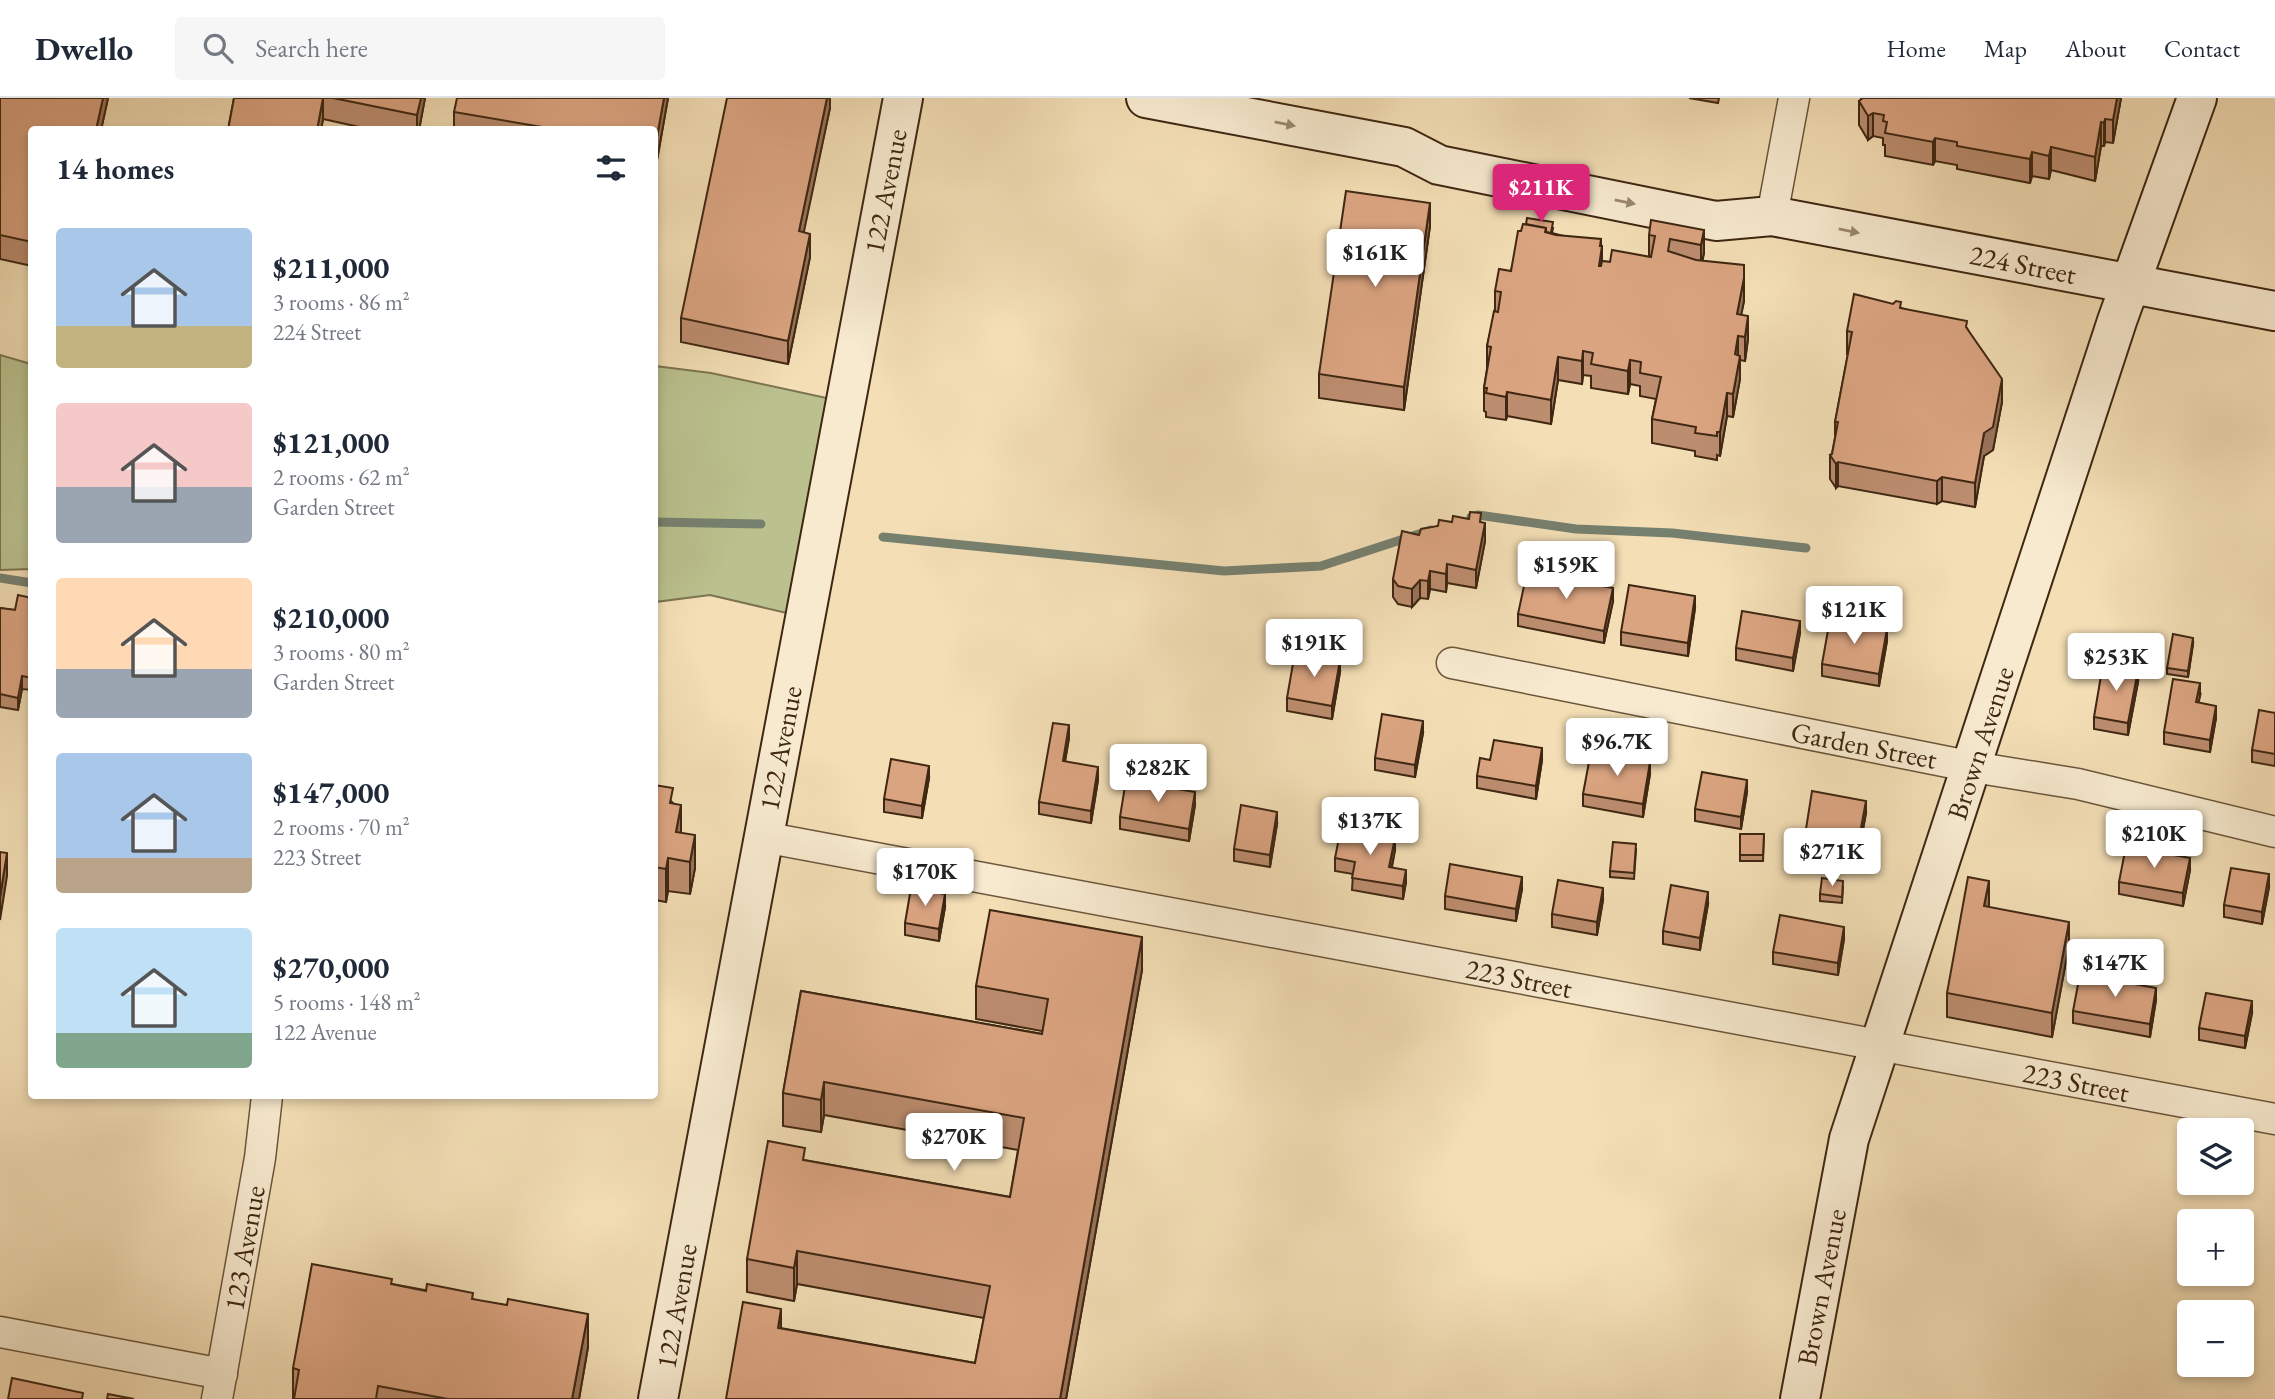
<!DOCTYPE html>
<html lang="en">
<head>
<meta charset="utf-8">
<style>
  :root { --surface:#fff; --page:#f6f6f7; --text:#1f2937; --muted:#747a83; --line:#e0e1e3; --accent:#db2777 }
  body { margin:0; font-family:"EB Garamond",serif; background:var(--page); color:var(--text); height:100vh; display:flex; flex-direction:column; font-size:26px; white-space:nowrap }
  * { box-sizing:border-box; margin:0 }
  p { font-size:23px; color:var(--muted) }
  .icon { flex:none; width:38px; height:38px; fill:none; stroke:currentColor; stroke-width:2; stroke-linecap:round; stroke-linejoin:round }
  .map { position:relative; flex:1; overflow:hidden }
  .drawer { position:absolute; left:28px; top:28px; width:630px; height:973px; display:flex; flex-direction:column; background:var(--surface); border-radius:7px; box-shadow:0 4px 10px #0003 }
  .drawer>* { flex:none }
  .buttons { position:absolute; left:2177px; top:1020px; display:grid; gap:14px }
  .buttons a { display:grid; place-items:center; width:77px; height:77px; border-radius:7px; background:var(--surface); box-shadow:0 4px 10px #0003; font-size:35px }
  .price { position:absolute; translate:-50% -60px; padding:0 16px; border-radius:7px; background:#fff; color:#222; font-size:23px; line-height:46px; filter:drop-shadow(0 2px 4px #0008) }
  .price::after { content:''; position:absolute; left:50%; top:42px; width:21px; height:16px; margin-left:-10px; background:inherit; clip-path:polygon(0 0,100% 0,50% 100%) }
  .price.selected { background:var(--accent); color:#fff }
  ul { padding:0; list-style:none }
  li { display:flex; align-items:center; gap:21px; height:175px; padding:0 28px }
  li span { display:grid; place-items:center; flex:none; width:196px; height:140px; border-radius:7px; color:#555 }
  li>.icon { margin-inline-start:auto }
  span .icon { width:84px; height:84px; fill:#fffc; stroke-width:1 }
  li b { font-size:30px }
  h2 { display:flex; justify-content:space-between; align-items:center; height:84px; padding:0 28px; font-size:30px }
  header { display:flex; align-items:center; gap:42px; box-sizing:border-box; height:98px; padding:0 35px; background:var(--surface); border-bottom:2px solid var(--line) }
  header strong { font-size:33px }
  nav { display:flex; gap:38px; margin-inline-start:auto; font-size:24px }
  .search { width:490px; height:63px; background:var(--page); display:flex; align-items:center; gap:18px; box-sizing:border-box; padding:0 24px; border-radius:7px; color:var(--muted); font-size:26px }
  .map>svg:first-child { display:block }
</style>
</head>
<body>
<header>
<strong>Dwello</strong>
<div class="search"><svg class="icon" aria-label="search" viewBox="0 0 24 24"><circle cx="10" cy="10" r="6"/><path d="M15 15l6 6"/></svg>Search here</div>
<nav><a>Home</a><a>Map</a><a>About</a><a>Contact</a></nav>
</header>
<div class="map">
<svg width="2275" height="1301" viewBox="0 0 2275 1301">
  <rect width="100%" height="100%" fill="#f3deb5"/>
  <filter id="stains"><feTurbulence type="fractalNoise" baseFrequency=".00286" numOctaves="4"/><feColorMatrix values="0 0 0 0 .2 0 0 0 0 .09 0 0 0 0 .02 0 0 0 .5 -.17"/></filter>
  <radialGradient id="worn" r=".72"><stop offset=".6" stop-color="#630" stop-opacity="0"/><stop offset="1" stop-color="#630" stop-opacity=".3"/></radialGradient>
  <!-- green -->
  <g fill="#bac18e" stroke="#7c7450" stroke-width="2">
    <path d="M0 257 31 266 32 471 0 472Z"/>
    <path d="M655 268 711 275 845 304 804 519 710 497 655 504Z"/>
  </g>
  <g fill="none" stroke-linecap="round" stroke-linejoin="round">
    <!-- stream -->
    <g stroke="#76806f" stroke-width="9">
      <path d="M1471 419 1478 417 1576 431 1672 435 1806 450"/>
      <path d="M654 424 761 426"/>
      <path d="M883 439 1224 473 1321 468 1431 432"/>
      <path d="M0 480 32 485"/>
    </g>
    <defs>
      <g id="street">
        <path d="M1772 118 1794 0"/>
        <path d="M1452 565 1973 669 2078 686 2275 734"/>
        <path d="M763 739 2275 1021"/>
        <path d="M0 1234 222 1276"/>
        <path d="M217 1301 260 1060 267 998"/>
      </g>
      <g id="secondary">
        <path d="M1146 0 1404 49 1439 67 1716 123 1772 118 2275 213"/>
        <path d="M658 1301 903 0"/>
        <path d="M1800 1301 1849 1041 2117 223 2197 0"/>
      </g>
    </defs>
    <!-- street casing -->
    <use href="#street" stroke="#6c553b" stroke-width="33"/>
    <!-- secondary casing -->
    <use href="#secondary" stroke="#3f2712" stroke-width="42"/>
    <!-- street -->
    <use href="#street" stroke="#f7eacf" stroke-width="30"/>
    <!-- secondary -->
    <use href="#secondary" stroke="#f7eacf" stroke-width="38"/>
  </g>
  <!-- wall -->
  <g fill="#bc8d6f" stroke="#3f2712" stroke-width="2">
    <path d="M0 0H108L101 32H32V168L0 161Z"/>
    <path d="M234 0H425L419 32H373L323 21 321 32H228Z"/>
    <path d="M668 0 654 79V32H454V14Z"/>
    <path d="M830 0V10L803 134 810 159 788 266 681 244V220Z"/>
    <path d="M1689 0H1719L1718 5Z"/>
    <path d="M1861 0H2121L2113 45 2105 44 2104 48H2101L2095 83 2051 72 2049 81 2032 78 2030 85 1957 71V67L1935 63 1933 67 1885 58V47H1883V40L1873 38 1868 42 1859 27V3L1861 2Z"/>
    <path d="M1430 128 1404 312 1319 300V276Z"/>
    <path d="M1553 130 1552 135 1601 148 1602 163 1610 164 1649 159V137L1704 132V155L1702 163 1744 203 1741 216 1748 241 1745 263 1740 262V281L1733 319 1727 318 1720 358 1717 357V362L1695 358V353L1652 345V321L1656 301 1640 298V288L1630 286 1628 296 1591 290V278L1583 277 1582 286 1558 282 1551 326 1507 318 1506 322 1486 319V314L1484 313V290L1487 271V248L1495 214V193L1511 173 1521 133Z"/>
    <path d="M1901 210 1967 230 2002 304 1993 352 1984 358 1975 409 1942 403 1937 406 1838 388 1836 390 1830 381V357L1832 356 1835 340V324L1848 256H1847V233Z"/>
    <path d="M1452 424H1481L1485 443 1476 490 1447 485 1446 494 1430 491 1428 501 1420 500 1412 509 1398 506 1393 499V481L1419 437 1438 428Z"/>
    <path d="M32 500V592L22 591 18 612 0 609V510L15 512Z"/>
    <path d="M1613 503 1604 545 1518 528V516Z"/>
    <path d="M1695 510 1688 558 1621 547V534Z"/>
    <path d="M1800 535 1793 573 1736 562V550Z"/>
    <path d="M1887 543 1879 588 1822 578V566Z"/>
    <path d="M2193 546 2188 579 2167 576V570Z"/>
    <path d="M1340 574 1332 621 1287 613V600Z"/>
    <path d="M2138 584 2128 637 2094 631V619Z"/>
    <path d="M2200 598 2198 605 2216 620 2210 654 2164 646V634Z"/>
    <path d="M2275 615V668L2252 664V652Z"/>
    <path d="M1423 635 1415 679 1375 672V660Z"/>
    <path d="M1069 640 1065 663 1098 682 1091 725 1039 716V704Z"/>
    <path d="M1490 662H1542L1536 701 1477 690V678Z"/>
    <path d="M1650 676 1643 719 1583 708V696Z"/>
    <path d="M929 680 922 720 884 714V701Z"/>
    <path d="M654 687 673 705 681 735 695 770 690 796 668 793 666 804 655 802Z"/>
    <path d="M1747 694 1741 731 1695 723V711Z"/>
    <path d="M1195 707 1189 743 1120 731V719Z"/>
    <path d="M1866 715 1859 753 1806 744V731Z"/>
    <path d="M1277 726 1270 769 1234 763V751Z"/>
    <path d="M1740 736H1764L1763 763H1740Z"/>
    <path d="M1395 752 1392 769 1406 784 1403 801 1352 792 1353 776 1335 773V760Z"/>
    <path d="M1636 752 1634 781 1610 779V773Z"/>
    <path d="M2190 772 2183 808 2119 796V784Z"/>
    <path d="M1843 789 1842 805 1820 803V796Z"/>
    <path d="M2269 789 2262 826 2224 819V807Z"/>
    <path d="M1522 791 1516 823 1445 811V798Z"/>
    <path d="M1603 802 1597 837 1552 829V816Z"/>
    <path d="M1708 806 1700 852 1663 846V833Z"/>
    <path d="M1989 806 1988 809 2069 847 2052 939 1947 919V895Z"/>
    <path d="M945 809 939 843 905 837V825Z"/>
    <path d="M1844 841 1838 877 1773 866V854Z"/>
    <path d="M1142 872 1066 1301H726L781 1230 975 1265 984 1220 797 1186 794 1203 747 1194V1161L805 1062 1010 1099 1018 1052 824 1017 821 1034 783 1028V995L801 893 1042 936V933L976 921V888Z"/>
    <path d="M2156 902 2150 939 2073 925V913Z"/>
    <path d="M2252 915 2245 950 2199 942V930Z"/>
    <path d="M392 1186 473 1201 588 1249 579 1301H293V1270Z"/>
  </g>
  <!-- shaded-wall -->
  <g fill="#99735a" stroke="#3f2712" stroke-width="2">
    <path d="M103 0H108L101 32H96Z"/>
    <path d="M323 0V21L321 32H317Z"/>
    <path d="M421 0H425L419 32H417V17Z"/>
    <path d="M664 0H668L654 79V55Z"/>
    <path d="M827 0H830V10L799 157V133Z"/>
    <path d="M2117 0H2121L2113 45V22Z"/>
    <path d="M1873 15V38L1868 42V18Z"/>
    <path d="M2105 21V44L2104 48V25Z"/>
    <path d="M2101 24V48L2095 83V59Z"/>
    <path d="M1935 40V63L1933 67V44Z"/>
    <path d="M2051 49V72L2049 81V58Z"/>
    <path d="M2032 54V78L2030 85V61Z"/>
    <path d="M1430 105V128L1404 312V289Z"/>
    <path d="M1704 132V155L1701 170V147Z"/>
    <path d="M810 136V159L788 266V243Z"/>
    <path d="M1601 141V156L1602 148V172L1599 191 1600 148Z"/>
    <path d="M1744 180V203L1737 239V216Z"/>
    <path d="M1748 218V241L1745 263V239Z"/>
    <path d="M1738 238V262L1735 256Z"/>
    <path d="M1583 253V277L1582 286V263Z"/>
    <path d="M1740 258V281L1733 319V296Z"/>
    <path d="M1558 259V282L1551 326V302Z"/>
    <path d="M1630 262V286L1628 296V273Z"/>
    <path d="M2002 281V304L1993 352 1984 358 1975 409V385L1984 335Z"/>
    <path d="M1507 294V318L1506 322V299Z"/>
    <path d="M1727 295V318L1720 358V334Z"/>
    <path d="M1838 364V388L1836 390V366Z"/>
    <path d="M1942 379V403L1937 406V383Z"/>
    <path d="M1485 425V443L1476 490V472Z"/>
    <path d="M1447 466V485L1446 494V476Z"/>
    <path d="M1430 473V491L1428 501V483Z"/>
    <path d="M1420 482V500L1412 509V491Z"/>
    <path d="M1613 490V503L1604 545V533Z"/>
    <path d="M1695 498V510L1688 558V545Z"/>
    <path d="M1800 523V535L1793 573V560Z"/>
    <path d="M1887 531V543L1879 588V576Z"/>
    <path d="M2193 540V546L2188 579V573Z"/>
    <path d="M1340 562V574L1332 621V608Z"/>
    <path d="M2138 572V584L2128 637V625Z"/>
    <path d="M22 578V591L18 612V600Z"/>
    <path d="M2200 585V598L2196 617V604Z"/>
    <path d="M2216 608V620L2210 654V642Z"/>
    <path d="M1423 623V635L1415 679V667Z"/>
    <path d="M1069 627V640L1063 675V663Z"/>
    <path d="M1542 650V662L1536 701V688Z"/>
    <path d="M1650 664V676L1643 719V706Z"/>
    <path d="M929 668V680L922 720V708Z"/>
    <path d="M1098 669V682L1091 725V713Z"/>
    <path d="M1747 682V694L1741 731V719Z"/>
    <path d="M1195 694V707L1189 743V731Z"/>
    <path d="M1866 703V715L1859 753V741Z"/>
    <path d="M681 707V739L676 734Z"/>
    <path d="M1277 714V726L1270 769V757Z"/>
    <path d="M695 737V770L690 796V764Z"/>
    <path d="M1395 740V752L1389 781V769Z"/>
    <path d="M7 755V778L0 822V799Z"/>
    <path d="M668 760V793L666 804V771Z"/>
    <path d="M2190 760V772L2183 808V795Z"/>
    <path d="M1406 772V784L1403 801V788Z"/>
    <path d="M2269 776V789L2262 826V814Z"/>
    <path d="M1522 779V791L1516 823V811Z"/>
    <path d="M1989 783V806L1984 832V808Z"/>
    <path d="M1603 790V802L1597 837V824Z"/>
    <path d="M1708 794V806L1700 852V840Z"/>
    <path d="M945 796V809L939 843V831Z"/>
    <path d="M2069 824V847L2052 939V915Z"/>
    <path d="M1844 829V841L1838 877V865Z"/>
    <path d="M1142 839V872L1066 1301H1060Z"/>
    <path d="M2156 890V902L2150 939V926Z"/>
    <path d="M2252 903V915L2245 950V938Z"/>
    <path d="M824 984V1017L821 1034V1002Z"/>
    <path d="M797 1153V1186L794 1203V1170Z"/>
    <path d="M781 1211V1244L778 1230Z"/>
    <path d="M588 1216V1249L579 1301H572Z"/>
  </g>
  <!-- building -->
  <g fill="#dba481" stroke="#3f2712" stroke-width="2">
    <path d="M0 0H103L96 32H32V144L0 137Z"/>
    <path d="M234 0H323L317 32H228Z"/>
    <path d="M333 0H421L417 17Z"/>
    <path d="M457 0H664L654 55V32H560L454 14Z"/>
    <path d="M727 0H827L799 133 810 136 788 243 681 220Z"/>
    <path d="M1863 0H2117L2113 22 2105 21 2104 25 2101 24 2095 59 2051 49 2049 58 2032 54 2030 61 1957 48V44L1935 40 1933 44 1885 35 1887 24 1883 23 1884 17 1873 15 1868 18 1859 3Z"/>
    <path d="M1346 93 1430 105 1404 289 1319 276Z"/>
    <path d="M1527 120 1553 124 1551 135 1546 134V130L1526 126Z"/>
    <path d="M1651 122 1704 132 1701 147 1670 141 1668 153 1696 162 1744 167V180L1737 216 1748 218 1745 239 1738 238 1735 256 1740 258 1733 296 1727 295 1720 334H1717V338L1695 335 1696 329 1652 321 1661 279 1640 275 1641 264 1630 262 1628 273 1591 266 1593 255 1583 253 1582 263 1558 259 1551 302 1507 294 1506 299 1486 295 1487 290H1484L1491 249 1487 248 1494 213 1498 214 1501 194 1495 193 1499 171 1511 173 1518 133H1521L1523 126 1546 130 1545 134 1556 137 1601 141 1600 148H1602L1599 168H1601L1602 163 1610 164 1612 152 1651 159 1655 138 1649 137Z"/>
    <path d="M1854 196 1893 206 1896 203 1901 204 1900 210 1967 223 1966 229 2002 281 1993 329 1984 335 1975 385 1942 379 1937 383 1838 364 1836 366 1830 357 1832 356 1838 324H1835L1852 234 1847 233Z"/>
    <path d="M1470 414 1481 415 1480 424 1485 425 1476 472 1447 466 1446 476 1430 473 1428 483 1420 482 1412 491 1398 488 1393 481 1402 433 1419 437 1421 431 1438 428 1439 422 1452 424 1453 418 1469 421Z"/>
    <path d="M1527 474 1613 490 1604 533 1518 516Z"/>
    <path d="M1629 487 1695 498 1688 545 1621 534Z"/>
    <path d="M18 497 32 500V580L22 578 18 600 0 596V510L15 512Z"/>
    <path d="M1742 513 1800 523 1793 560 1736 550Z"/>
    <path d="M1830 521 1887 531 1879 576 1822 566Z"/>
    <path d="M2173 536 2193 540 2188 573 2167 570Z"/>
    <path d="M1295 554 1340 562 1332 608 1287 600Z"/>
    <path d="M2103 566 2138 572 2128 625 2094 619Z"/>
    <path d="M2173 581 2200 585 2196 604 2216 608 2210 642 2164 634Z"/>
    <path d="M2259 612 2275 615V656L2252 652Z"/>
    <path d="M1382 616 1423 623 1415 667 1375 660Z"/>
    <path d="M1053 625 1069 627 1063 663 1098 669 1091 713 1039 704Z"/>
    <path d="M1494 642 1542 650 1536 688 1477 678 1480 660 1490 662Z"/>
    <path d="M1591 653 1650 664 1643 706 1583 696Z"/>
    <path d="M891 661 929 668 922 708 884 701Z"/>
    <path d="M1702 674 1747 682 1741 719 1695 711Z"/>
    <path d="M1126 682 1195 694 1189 731 1120 719Z"/>
    <path d="M654 687 673 690 670 705 681 707 676 734 695 737 690 764 668 760 666 771 655 769 654 771Z"/>
    <path d="M1812 693 1866 703 1859 741 1806 731Z"/>
    <path d="M1241 707 1277 714 1270 757 1234 751Z"/>
    <path d="M1341 730 1395 740 1389 769 1406 772 1403 788 1352 780 1355 764 1335 760Z"/>
    <path d="M1740 736H1764L1763 757H1740Z"/>
    <path d="M1613 744 1636 746 1634 775 1610 773Z"/>
    <path d="M2126 748 2190 760 2183 795 2119 784Z"/>
    <path d="M0 754 7 755 0 799Z"/>
    <path d="M1450 766 1522 779 1516 811 1445 798Z"/>
    <path d="M2231 770 2269 776 2262 814 2224 807Z"/>
    <path d="M1968 779 1989 783 1984 808 2069 824 2052 915 1947 895Z"/>
    <path d="M1822 780 1843 783 1842 799 1820 796Z"/>
    <path d="M1558 782 1603 790 1597 824 1552 816Z"/>
    <path d="M1671 787 1708 794 1700 840 1663 833Z"/>
    <path d="M911 790 945 796 939 831 905 825Z"/>
    <path d="M990 812 1142 839 1060 1301H726L743 1204 781 1211 778 1230 975 1265 990 1188 797 1153 794 1170 747 1161 768 1043 805 1050 803 1062 1010 1099 1024 1020 824 984 821 1002 783 995 801 893 1042 936 1048 901 976 888Z"/>
    <path d="M1780 817 1844 829 1838 865 1773 854Z"/>
    <path d="M2080 876 2156 890 2150 926 2073 913Z"/>
    <path d="M2206 895 2252 903 2245 938 2199 930Z"/>
    <path d="M312 1166 392 1181 391 1186 426 1193 427 1186 473 1195 472 1201 507 1207 508 1201 588 1216 572 1301H448L378 1288 376 1301H294L299 1272 293 1270Z"/>
    <path d="M12 1280 83 1295 82 1301H8Z"/>
    <path d="M108 1296 134 1301H107Z"/>
  </g>
  <!-- one-way arrows -->
  <defs><path id="oneway-solid" d="M-6-.8H1V-3.2L6.5 0L1 3.2V.8H-6Z" transform="scale(1.75)"/></defs>
  <g fill="#9b8870">
    <use href="#oneway-solid" transform="translate(1285 26) rotate(11)"/>
    <use href="#oneway-solid" transform="translate(1625 104) rotate(11)"/>
    <use href="#oneway-solid" transform="translate(1849 133) rotate(11)"/>
  </g>
  <g text-anchor="middle" stroke-width="5" stroke-linejoin="round" paint-order="stroke">
    <!-- street labels -->
    <g font-size="28" fill="#3f2712" stroke="#f7eacf">
      <text transform="translate(885 93) rotate(-79)" y="10">122 Avenue</text>
      <text transform="translate(2023 166) rotate(11)" y="10">224 Street</text>
      <text transform="translate(1980 645) rotate(-72)" y="10">Brown Avenue</text>
      <text transform="translate(1864 647) rotate(11)" y="10">Garden Street</text>
      <text transform="translate(780 650) rotate(-79)" y="10">122 Avenue</text>
      <text transform="translate(1519 880) rotate(11)" y="10">223 Street</text>
      <text transform="translate(2076 984) rotate(11)" y="10">223 Street</text>
      <text transform="translate(244 1150) rotate(-80)" y="10">123 Avenue</text>
      <text transform="translate(1821 1189) rotate(-79)" y="10">Brown Avenue</text>
      <text transform="translate(676 1208) rotate(-80)" y="10">122 Avenue</text>
    </g>
  </g>
  <rect width="100%" height="100%" filter="url(#stains)"/>
  <rect width="100%" height="100%" fill="url(#worn)"/>
</svg>
<div class="buttons">
<a><svg class="icon" aria-label="layers" viewBox="0 0 24 24"><path d="M12 4l9 5-9 5-9-5zM3 14l9 5 9-5"/></svg></a>
<a>+</a>
<a>−</a>
</div>
<b class="price selected" style="left:1541px;top:126px">$211K</b>
<b class="price" style="left:1375px;top:191px">$161K</b>
<b class="price" style="left:1566px;top:503px">$159K</b>
<b class="price" style="left:1854px;top:548px">$121K</b>
<b class="price" style="left:1314px;top:581px">$191K</b>
<b class="price" style="left:2116px;top:595px">$253K</b>
<b class="price" style="left:1617px;top:680px">$96.7K</b>
<b class="price" style="left:1158px;top:706px">$282K</b>
<b class="price" style="left:1370px;top:759px">$137K</b>
<b class="price" style="left:2154px;top:772px">$210K</b>
<b class="price" style="left:1832px;top:790px">$271K</b>
<b class="price" style="left:925px;top:810px">$170K</b>
<b class="price" style="left:2115px;top:901px">$147K</b>
<b class="price" style="left:954px;top:1075px">$270K</b>
<section class="drawer">
<h2>14 homes<svg class="icon" aria-label="filters" viewBox="0 0 24 24"><path d="M4 7h16M4 17h16"/><circle cx="9" cy="7" r="2"/><circle cx="15" cy="17" r="2"/></svg></h2>
<ul>
<li><span style="background:linear-gradient(#a9c7e8 70%,#c2b280 0)"><svg class="icon" aria-label="home" viewBox="0 0 24 24"><path d="M3 11l9-7 9 7M6 9v11h12V9"/></svg></span><div><b>$211,000</b><p>3 rooms · 86 m²</p><p>224 Street</p></div></li>
<li><span style="background:linear-gradient(#f6c9c9 60%,#9aa5b1 0)"><svg class="icon" aria-label="home" viewBox="0 0 24 24"><path d="M3 11l9-7 9 7M6 9v11h12V9"/></svg></span><div><b>$121,000</b><p>2 rooms · 62 m²</p><p>Garden Street</p></div></li>
<li><span style="background:linear-gradient(#ffd9b3 65%,#9aa5b1 0)"><svg class="icon" aria-label="home" viewBox="0 0 24 24"><path d="M3 11l9-7 9 7M6 9v11h12V9"/></svg></span><div><b>$210,000</b><p>3 rooms · 80 m²</p><p>Garden Street</p></div></li>
<li><span style="background:linear-gradient(#a9c7e8 75%,#b9a48a 0)"><svg class="icon" aria-label="home" viewBox="0 0 24 24"><path d="M3 11l9-7 9 7M6 9v11h12V9"/></svg></span><div><b>$147,000</b><p>2 rooms · 70 m²</p><p>223 Street</p></div></li>
<li><span style="background:linear-gradient(#bfe0f5 75%,#7fa58c 0)"><svg class="icon" aria-label="home" viewBox="0 0 24 24"><path d="M3 11l9-7 9 7M6 9v11h12V9"/></svg></span><div><b>$270,000</b><p>5 rooms · 148 m²</p><p>122 Avenue</p></div></li>
</ul>
</section>
</div>
</body>
</html>
